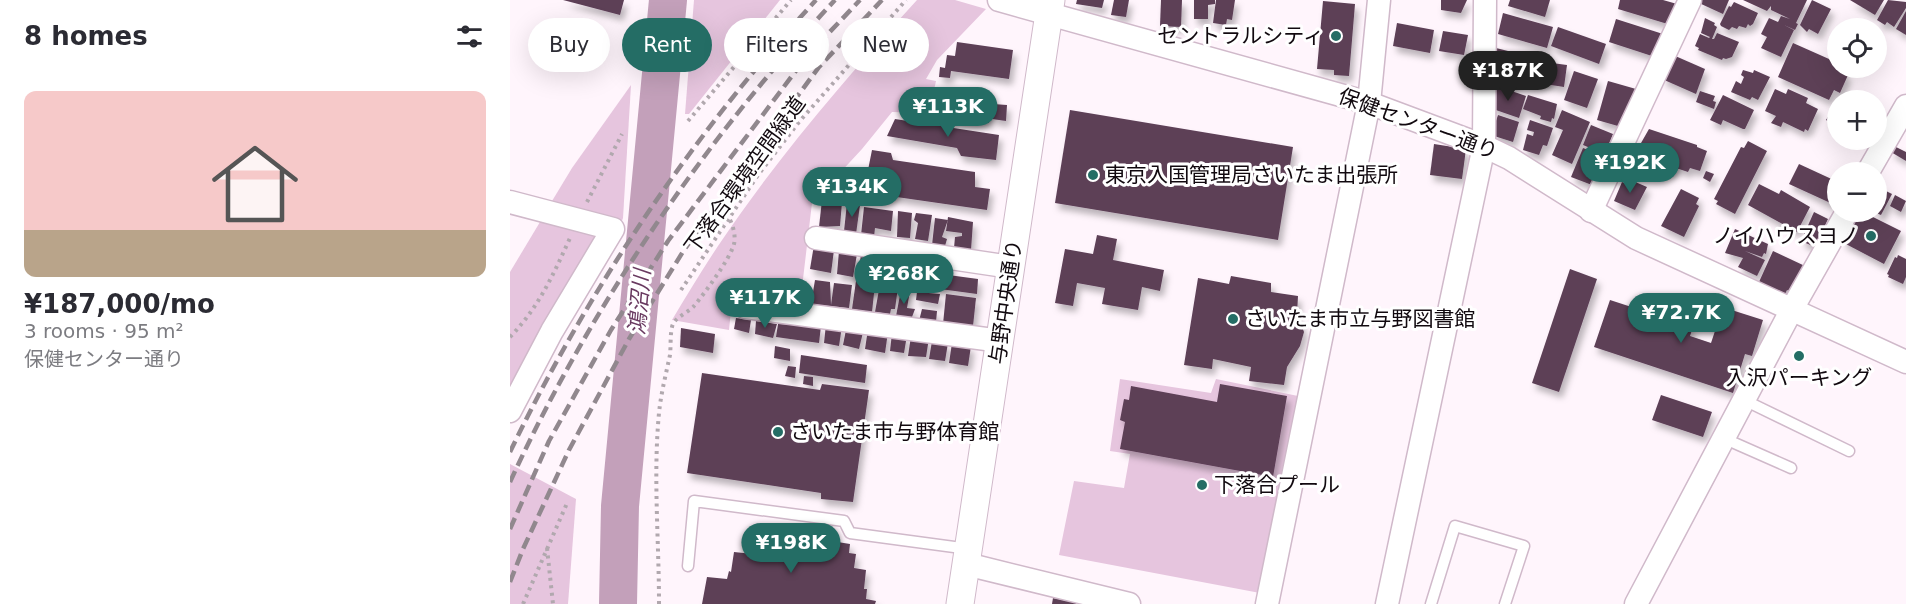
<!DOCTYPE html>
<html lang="en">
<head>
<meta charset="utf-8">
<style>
  :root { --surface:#fff; --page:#f2f2f3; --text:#2b2b33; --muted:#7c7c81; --line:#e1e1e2; --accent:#246d65 }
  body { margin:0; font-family:"DejaVu Sans","Noto Sans JP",sans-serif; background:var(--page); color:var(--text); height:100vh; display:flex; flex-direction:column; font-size:22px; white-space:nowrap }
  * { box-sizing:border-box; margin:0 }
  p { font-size:20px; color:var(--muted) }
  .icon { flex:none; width:33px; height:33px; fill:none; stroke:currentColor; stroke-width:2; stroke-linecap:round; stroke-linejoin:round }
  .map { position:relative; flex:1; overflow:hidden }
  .drawer { display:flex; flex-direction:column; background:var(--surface); width:510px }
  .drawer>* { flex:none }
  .banner { position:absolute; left:18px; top:18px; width:570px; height:54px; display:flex; gap:12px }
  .buttons { position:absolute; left:1317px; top:18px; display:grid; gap:12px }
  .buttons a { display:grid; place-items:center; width:60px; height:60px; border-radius:50%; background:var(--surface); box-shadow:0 6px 24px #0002; font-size:30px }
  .price { position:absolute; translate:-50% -51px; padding:0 14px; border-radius:21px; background:var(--accent); color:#fff; font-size:20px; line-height:39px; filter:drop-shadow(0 2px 3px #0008) }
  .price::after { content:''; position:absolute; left:50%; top:36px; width:18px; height:14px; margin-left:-9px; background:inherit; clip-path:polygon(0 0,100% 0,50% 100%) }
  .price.on { background:#222; color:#fff }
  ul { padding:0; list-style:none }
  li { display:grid; align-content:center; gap:12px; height:318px; padding:0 24px }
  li+li { border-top:2px solid var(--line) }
  li span { display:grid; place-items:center; height:186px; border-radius:12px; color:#555 }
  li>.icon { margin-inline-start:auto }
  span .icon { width:108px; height:108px; fill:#fffc; stroke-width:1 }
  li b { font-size:26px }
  h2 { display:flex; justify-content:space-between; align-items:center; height:72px; padding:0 24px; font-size:26px }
  .tag { padding:0 21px; border-radius:27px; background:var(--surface); box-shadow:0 6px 24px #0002; font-size:21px; line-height:54px }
  .tag.on { background:var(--accent); color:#fff }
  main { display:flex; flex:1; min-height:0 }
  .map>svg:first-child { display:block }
</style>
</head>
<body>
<main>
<section class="drawer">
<h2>8 homes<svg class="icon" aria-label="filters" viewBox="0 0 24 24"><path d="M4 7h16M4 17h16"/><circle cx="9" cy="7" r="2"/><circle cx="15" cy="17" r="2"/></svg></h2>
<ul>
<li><span style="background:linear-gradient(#f6c9c9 75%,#b9a48a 0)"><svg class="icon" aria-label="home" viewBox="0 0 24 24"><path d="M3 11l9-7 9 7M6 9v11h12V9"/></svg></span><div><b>¥187,000/mo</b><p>3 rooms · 95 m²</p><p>保健センター通り</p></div></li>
</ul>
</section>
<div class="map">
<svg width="1396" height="604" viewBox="0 0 1396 604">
  <defs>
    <filter id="shadow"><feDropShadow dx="3.5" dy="6" stdDeviation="3" flood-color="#0004"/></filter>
  </defs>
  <rect width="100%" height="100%" fill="#fff5fc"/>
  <!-- green -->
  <g fill="#e6c5de">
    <path d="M184 0H270L179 114H175Z"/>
    <path d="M407 0H445L476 9 427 60 416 79 426 81 419 113 382 112 352 149 302 203 291 296 258 290 255 305 222 301 219 330 162 320C177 295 192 270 208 246 267 158 336 78 407 0Z"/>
    <path d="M121 85 113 218 110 226 39 206 62 168Z"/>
    <path d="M33 217 86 232 89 242 0 391V272Z"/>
    <path d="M610 379 701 393 706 379 788 396 750 593 549 555 564 481 614 488 620 454 600 451Z"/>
    <path d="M0 464 66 499 58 604H0Z"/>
  </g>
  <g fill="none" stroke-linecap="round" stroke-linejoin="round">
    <!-- river -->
    <path stroke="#c3a0ba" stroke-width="38" d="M108 604 110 506 158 0"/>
  </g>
  <!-- building -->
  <g fill="#5d3f57" filter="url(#shadow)">
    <path d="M53 0H114L110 15Z"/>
    <path d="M567 0H594L592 8 566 4Z"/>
    <path d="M604 0H619L616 17 601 15Z"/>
    <path d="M651 0H672L671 27 650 26Z"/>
    <path d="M684 0H705V4L698 5V19H684Z"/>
    <path d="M706 0H725L722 20 717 19 716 25 703 23Z"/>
    <path d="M931 0H957L951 13 931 10Z"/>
    <path d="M1000 0H1040L1035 17 998 6Z"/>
    <path d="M1110 0H1153L1167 4 1161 25 1108 9Z"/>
    <path d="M1190 0H1219L1213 14 1189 3Z"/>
    <path d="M1233 0H1297L1286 23 1288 24 1285 30 1274 25 1284 30 1271 57 1251 48 1257 37 1251 34 1259 18 1268 22 1271 16 1280 19 1261 10V6L1257 11Z"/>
    <path d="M1302 0 1321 9 1308 34 1299 29 1297 32 1290 25Z"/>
    <path d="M1340 0H1374L1365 15Z"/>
    <path d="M1378 0 1396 2V8L1384 27 1377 22 1375 25 1367 20Z"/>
    <path d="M813 1 845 4 839 76 824 75V70L807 69Z"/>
    <path d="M1224 2 1248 13 1243 24 1240 26 1238 24 1236 28 1229 26 1227 29 1222 27 1219 30 1211 26 1210 24 1219 6 1221 7Z"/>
    <path d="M1396 11V35L1386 29Z"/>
    <path d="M993 13 1043 27 1037 48 988 34Z"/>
    <path d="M1195 18 1205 23 1204 25 1207 27 1202 39H1204L1207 33 1229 42 1222 57 1216 59 1213 58 1212 60 1188 50 1189 48 1185 46 1190 34 1199 38 1200 37 1191 33Z"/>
    <path d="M1106 19 1153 34 1145 57 1099 42Z"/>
    <path d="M887 23 924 30 920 53 883 46Z"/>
    <path d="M1048 27 1096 44 1089 64 1041 46Z"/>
    <path d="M933 31 958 35 954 55 929 51Z"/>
    <path d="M447 42 503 50 499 79 441 71 440 78 429 77 430 67 435 68 437 55 445 56Z"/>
    <path d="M1283 43 1328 63V68H1335L1332 72 1338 75 1330 93 1324 90 1319 100 1268 77Z"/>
    <path d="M986 48 1014 55 1007 83 979 76Z"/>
    <path d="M1163 55 1195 69 1186 94 1152 79Z"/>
    <path d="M1019 60 1057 65 1054 87 1016 81Z"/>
    <path d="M1233 70 1243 73 1244 70 1260 77 1248 100 1242 97 1240 100 1221 92 1226 81 1231 84 1234 77 1231 75Z"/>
    <path d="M1064 71 1088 79 1077 108 1054 100Z"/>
    <path d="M1098 81 1126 89 1115 128 1087 120Z"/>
    <path d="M987 86 1016 96 1009 118 980 108Z"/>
    <path d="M1265 89 1276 94 1278 89 1298 98 1296 103 1308 109 1298 131 1295 129 1294 132 1273 122 1271 127 1261 123 1266 116 1255 111Z"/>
    <path d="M1190 91 1205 96 1203 101 1206 102 1204 109 1186 102Z"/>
    <path d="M428 93 445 96 444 113 426 110Z"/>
    <path d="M1018 95 1047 104 1044 119 1042 118 1041 122 1030 119 1031 116 1013 109Z"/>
    <path d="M1213 95 1244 110 1235 129H1233L1213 120 1211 125 1200 120Z"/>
    <path d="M450 98 481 100 479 123 447 119Z"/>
    <path d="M1328 100V127L1316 120Z"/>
    <path d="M483 104 497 105 496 121 482 119Z"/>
    <path d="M560 110 783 147 768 240 545 203Z"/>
    <path d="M1052 110 1080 122 1062 164 1042 155 1053 130 1045 127Z"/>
    <path d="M988 115 1009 122 1003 142 981 135Z"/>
    <path d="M385 119 489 135 486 160 451 156 447 148 377 136Z"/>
    <path d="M1020 120 1043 128 1037 146 1033 145 1029 155 1013 150 1017 134 1023 136 1024 132 1017 130Z"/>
    <path d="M1081 125 1103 134 1095 154 1073 145Z"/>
    <path d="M1139 129 1187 145V147L1197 151 1190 171 1180 168 1178 172 1169 169H1165L1164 173 1153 169 1154 164 1132 157 1134 150 1131 149V143Z"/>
    <path d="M1238 141 1257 151 1225 214 1206 204 1208 201 1204 199 1231 147 1234 148Z"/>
    <path d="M924 144 956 149 952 179 920 175Z"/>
    <path d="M1384 146 1396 152V161L1381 152Z"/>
    <path d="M1073 148 1094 156 1082 185 1061 177Z"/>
    <path d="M362 150 381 153 383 160 465 172V187L480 189 477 210 331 189 333 177 356 180Z"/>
    <path d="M1289 164 1328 182 1327 206 1279 184Z"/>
    <path d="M1196 171 1204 174 1200 182 1193 178Z"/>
    <path d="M1116 178 1137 187 1125 210 1104 201 1112 182 1114 183Z"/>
    <path d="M1249 184 1269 194 1271 190 1300 207 1287 232 1238 205Z"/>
    <path d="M1366 186 1382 194 1371 215 1366 213Z"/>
    <path d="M1171 189 1189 198 1186 204 1189 206 1174 237 1151 226Z"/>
    <path d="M1385 195 1396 201 1391 212 1380 206Z"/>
    <path d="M312 200 332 202 330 226 309 227Z"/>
    <path d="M337 203 350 205 346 234 334 231Z"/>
    <path d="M354 207 383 211 381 231 365 228 364 237 351 235Z"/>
    <path d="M388 211 402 213 400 238 387 237Z"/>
    <path d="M1304 212 1318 219 1305 247 1291 241Z"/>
    <path d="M1347 212H1353L1391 231 1374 264 1332 242Z"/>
    <path d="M406 213 422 215 418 241 405 239 408 223 404 220Z"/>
    <path d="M438 217 463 222 461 250 444 248 445 237 452 236V233L436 231Z"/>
    <path d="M425 218 438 220 432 237 437 239 435 246 422 245Z"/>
    <path d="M1225 229 1258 244 1256 254 1254 253 1252 257 1235 251 1255 260 1247 276 1228 267 1233 258 1215 253Z"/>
    <path d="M587 235 607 239 603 260 654 270 650 291 632 287 628 310 592 304 595 288 567 283 563 306 545 303 555 249 583 254Z"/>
    <path d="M304 245 324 250 321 273 300 269Z"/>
    <path d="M329 251 347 254 343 277 327 274Z"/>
    <path d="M1263 251 1295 266 1283 293 1277 290 1275 294 1249 282Z"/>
    <path d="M351 254 366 256 363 281 348 278Z"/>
    <path d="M1388 255 1396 259V277L1393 284 1378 277 1379 275 1377 274 1385 257 1387 258Z"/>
    <path d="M371 257 385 258 383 279 367 278Z"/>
    <path d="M407 262 423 264 419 285 405 283Z"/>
    <path d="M1060 269 1087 279 1049 392 1022 383Z"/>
    <path d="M431 274 468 279 467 294 430 289Z"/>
    <path d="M721 276 761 283V292L788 296 787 314 794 332 790 346 777 367 774 385 739 381 741 367 703 359 702 369 674 365 688 278 719 284Z"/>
    <path d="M305 280 320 282 321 305 324 283 342 285 339 308 301 304Z"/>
    <path d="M346 281 365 284 362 312 342 309Z"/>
    <path d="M370 284 388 287 385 309H381L380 314 365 312Z"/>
    <path d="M391 290 400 291 397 308 405 309 402 317 386 316Z"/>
    <path d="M407 292 430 294 428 304 406 300Z"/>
    <path d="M263 294 293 299 291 307 263 303Z"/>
    <path d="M436 294 466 298 463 326 433 324Z"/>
    <path d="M1100 300 1183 327 1180 336 1201 343 1206 328 1202 326 1209 306 1253 320 1242 356 1235 354 1223 393 1084 347Z"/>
    <path d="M412 309 427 311 426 322 409 321Z"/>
    <path d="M226 318 241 320 239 333 224 329Z"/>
    <path d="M246 321 267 324 263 338 245 334Z"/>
    <path d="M268 324 311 326 309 343 266 337Z"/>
    <path d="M316 324 332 326 329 346 314 343Z"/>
    <path d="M337 325 354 328 349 349 333 345Z"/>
    <path d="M171 328 205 334 203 353 170 347Z"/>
    <path d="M358 329 378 332 375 353 355 349Z"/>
    <path d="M382 333 397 335 394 353 380 351Z"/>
    <path d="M401 336 419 338 416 357 398 356Z"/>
    <path d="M422 341 438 343 435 361 419 359Z"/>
    <path d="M442 343 461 346 458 366 439 363Z"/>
    <path d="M265 346 280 349V361L264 358Z"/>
    <path d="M291 355 357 365 355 383 289 373Z"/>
    <path d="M278 366 286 367 285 378 275 376Z"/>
    <path d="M192 373 310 390 312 384 359 390 343 502 311 499V493L177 473Z"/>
    <path d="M294 376 303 377V386L293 384Z"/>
    <path d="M710 384 777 396 763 477 610 449 615 422 610 420 614 399 619 400 621 386 707 402Z"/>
    <path d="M1151 395 1202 412 1193 437 1142 420Z"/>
    <path d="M247 529 340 544 339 553 346 554 344 568 356 570 354 589H357L356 599 366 601 365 604H192L197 577 217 579 219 571 221 572 224 552 243 554Z"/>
    <path d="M543 598 568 603V604H542Z"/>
  </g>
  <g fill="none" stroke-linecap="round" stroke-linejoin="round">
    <defs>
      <g id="service">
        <path d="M1234 400 1339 451"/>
        <path d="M1213 438 1281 468"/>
        <path d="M178 566 184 501 334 521 340 533 459 549"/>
        <path d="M921 604 945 526 1014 546 995 604"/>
      </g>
      <g id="minor">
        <path d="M489 0 859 103 974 146 999 158 1126 238 1396 362"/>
        <path d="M1358 172 1396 106"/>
        <path d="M0 202 103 229 42 331 0 411"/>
        <path d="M1081 211 1180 0"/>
        <path d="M306 238 501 267"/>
        <path d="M235 307 491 341"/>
        <path d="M456 564 619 604"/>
        <path d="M757 604 859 103 869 0"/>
        <path d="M877 604 974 146 975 0"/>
        <path d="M1126 604 1282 309 1337 212"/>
      </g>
      <path id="tertiary" d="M450 604 541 0"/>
    </defs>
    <!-- service casing -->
    <use href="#service" stroke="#d0b9ca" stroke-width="13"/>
    <!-- minor casing -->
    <use href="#minor" stroke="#d0b9ca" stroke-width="25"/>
    <!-- tertiary casing -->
    <use href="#tertiary" stroke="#d0b9ca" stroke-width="29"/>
    <!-- path -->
    <g stroke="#b1a8ae" stroke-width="4" stroke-dasharray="3 4.5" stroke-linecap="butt">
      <path d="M178 121 281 0"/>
      <path d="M77 202 112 134"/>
      <path d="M171 290 248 175 289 122 396 0"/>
      <path d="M0 337C29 307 43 275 60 238"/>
      <path d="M37 548 43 604"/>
      <path d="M13 604 58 501"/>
      <path d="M149 604C149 540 143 476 149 413 151 393 156 374 160 355 161 346 160 336 162 327 164 317 178 313 184 306 194 294 220 259 224 244 226 236 223 225 219 218"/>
    </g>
    <!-- service -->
    <use href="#service" stroke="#fff" stroke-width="10"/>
    <!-- minor -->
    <use href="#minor" stroke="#fff" stroke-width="22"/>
    <!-- tertiary -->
    <use href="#tertiary" stroke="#fff" stroke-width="27"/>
    <!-- rail -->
    <g stroke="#91888e" stroke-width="4.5" stroke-dasharray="12 6" stroke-linecap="butt">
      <path d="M0 452C79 288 183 134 306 0"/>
      <path d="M0 482C80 308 194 140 325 0"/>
      <path d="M0 529 39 441 101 330 158 241 297 56 350 0"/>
      <path d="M0 582 13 549 59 450 119 339 174 250 309 67 372 0"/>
    </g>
  </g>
  <!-- markers -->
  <g fill="#246d65" stroke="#fff" stroke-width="2">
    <circle cx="826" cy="36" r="6"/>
    <circle cx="583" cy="175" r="6"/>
    <circle cx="1361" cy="236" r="6"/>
    <circle cx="723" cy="319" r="6"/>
    <circle cx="1289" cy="356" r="6"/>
    <circle cx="268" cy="432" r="6"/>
    <circle cx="692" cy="485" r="6"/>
  </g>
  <g text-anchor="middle" stroke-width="6" stroke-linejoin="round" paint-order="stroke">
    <!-- poi labels -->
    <g font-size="21" fill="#11090f" stroke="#fff" text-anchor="start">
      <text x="814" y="43" text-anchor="end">セントラルシティ</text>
      <text x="595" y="182">東京入国管理局さいたま出張所</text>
      <text x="1349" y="243" text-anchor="end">ノイハウスヨノ</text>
      <text x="735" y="326">さいたま市立与野図書館</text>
      <text x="1289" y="385" text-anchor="middle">入沢パーキング</text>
      <text x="280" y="439">さいたま市与野体育館</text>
      <text x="704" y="492">下落合プール</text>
    </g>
    <!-- street labels -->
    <g font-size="21" fill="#11090f" stroke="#fff">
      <text transform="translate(908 124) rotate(20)" y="7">保健センター通り</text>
      <text transform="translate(235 175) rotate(-54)" y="7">下落合環境空間緑道</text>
      <text transform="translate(496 302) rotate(-82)" y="7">与野中央通り</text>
    </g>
    <!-- water labels -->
    <g font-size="22" font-style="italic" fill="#693a60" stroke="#fff">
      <text transform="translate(129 302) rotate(-85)" y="8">鴻沼川</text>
    </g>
  </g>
</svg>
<div class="buttons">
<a><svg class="icon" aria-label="locate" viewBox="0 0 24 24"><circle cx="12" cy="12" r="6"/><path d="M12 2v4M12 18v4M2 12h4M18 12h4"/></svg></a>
<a>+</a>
<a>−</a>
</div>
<b class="price on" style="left:998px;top:102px">¥187K</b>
<b class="price" style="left:438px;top:138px">¥113K</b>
<b class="price" style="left:1120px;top:194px">¥192K</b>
<b class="price" style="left:342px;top:218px">¥134K</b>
<b class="price" style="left:394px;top:305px">¥268K</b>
<b class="price" style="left:255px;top:329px">¥117K</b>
<b class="price" style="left:1171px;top:344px">¥72.7K</b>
<b class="price" style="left:281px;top:574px">¥198K</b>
<div class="banner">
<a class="tag">Buy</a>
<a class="tag on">Rent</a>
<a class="tag">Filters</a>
<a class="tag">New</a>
</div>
</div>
</main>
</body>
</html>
